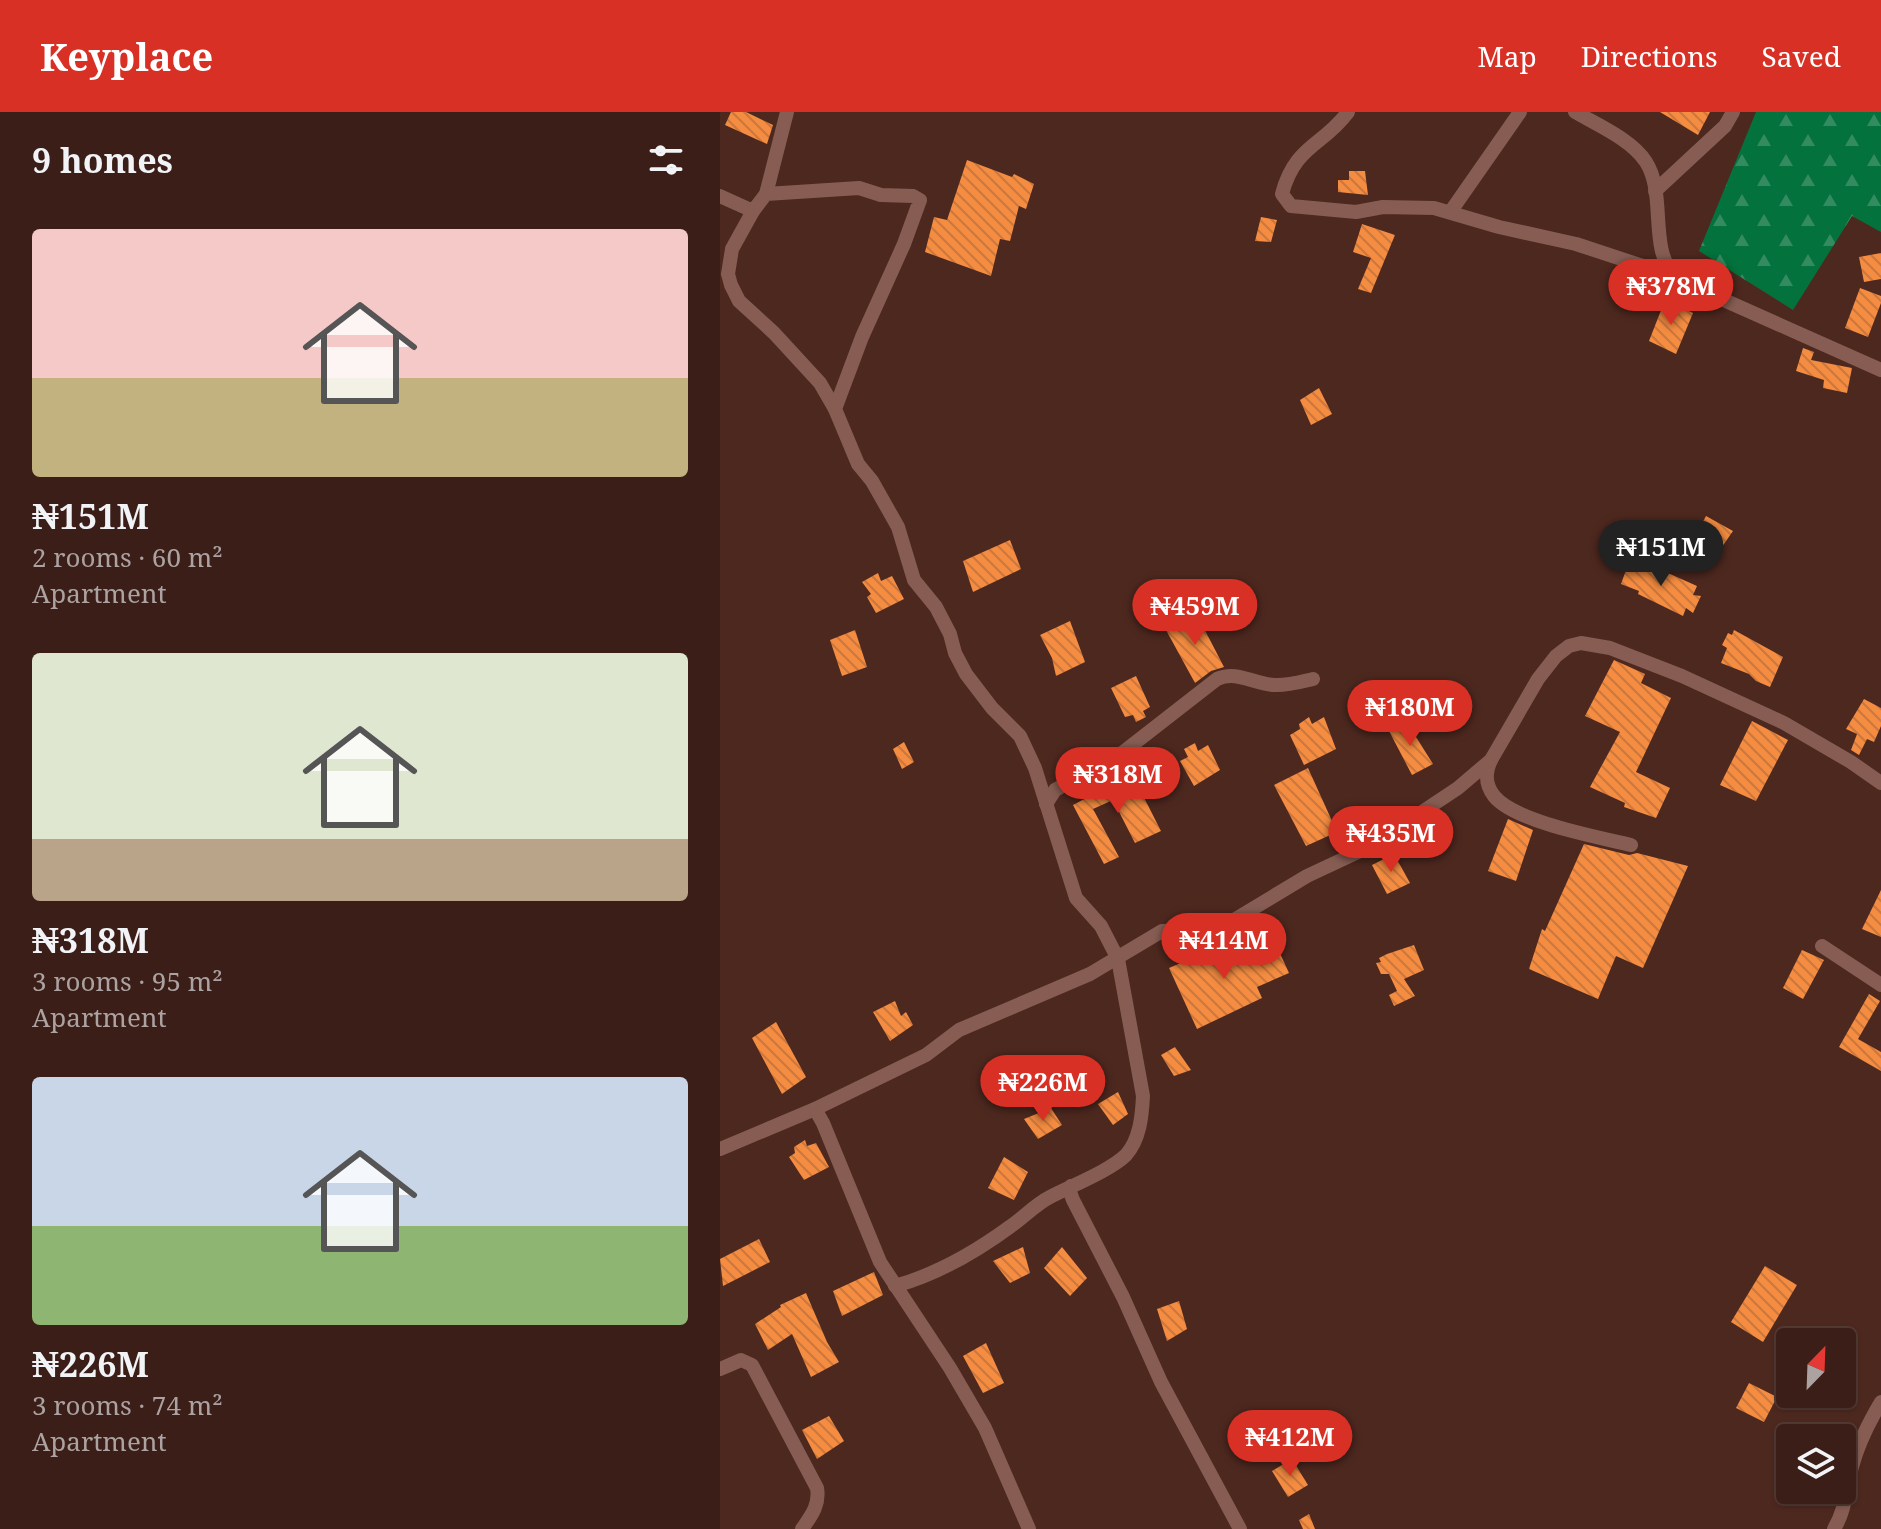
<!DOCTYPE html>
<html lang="en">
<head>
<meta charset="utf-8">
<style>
  :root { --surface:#3a1e17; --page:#412720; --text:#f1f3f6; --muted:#aba2a1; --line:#543c36; --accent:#d93025 }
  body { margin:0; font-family:"Noto Serif",serif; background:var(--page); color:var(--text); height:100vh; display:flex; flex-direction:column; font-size:30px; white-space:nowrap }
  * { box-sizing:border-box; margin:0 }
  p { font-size:26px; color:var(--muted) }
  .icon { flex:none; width:44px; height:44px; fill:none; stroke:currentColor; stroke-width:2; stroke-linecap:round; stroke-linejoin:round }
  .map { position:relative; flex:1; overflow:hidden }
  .sheet { display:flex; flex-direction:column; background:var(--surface); width:720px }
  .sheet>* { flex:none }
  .needle { width:52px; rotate:23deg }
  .tools { position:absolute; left:1056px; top:1216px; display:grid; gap:16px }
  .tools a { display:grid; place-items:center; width:80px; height:80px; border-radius:8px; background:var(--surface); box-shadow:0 2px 6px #0004,0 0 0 2px var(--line); font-size:40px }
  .price { position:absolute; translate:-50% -68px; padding:0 18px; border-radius:28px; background:var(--accent); color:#fff; font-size:26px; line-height:52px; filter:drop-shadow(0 2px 4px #0008) }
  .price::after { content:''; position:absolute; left:50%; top:48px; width:24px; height:18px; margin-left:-12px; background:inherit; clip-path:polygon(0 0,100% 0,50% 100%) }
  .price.current { background:#222; color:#fff }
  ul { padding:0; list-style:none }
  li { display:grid; align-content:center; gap:16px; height:424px; padding:0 32px }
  li span { display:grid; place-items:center; height:248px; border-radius:8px; color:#555 }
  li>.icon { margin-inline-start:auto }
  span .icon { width:144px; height:144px; fill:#fffc; stroke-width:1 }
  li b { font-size:34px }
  h2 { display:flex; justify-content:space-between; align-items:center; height:96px; padding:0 32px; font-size:34px }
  header { display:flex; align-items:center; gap:48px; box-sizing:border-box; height:112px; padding:0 40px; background:var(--accent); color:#fff }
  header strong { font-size:38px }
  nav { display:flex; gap:44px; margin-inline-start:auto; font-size:28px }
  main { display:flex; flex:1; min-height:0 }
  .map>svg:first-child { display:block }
</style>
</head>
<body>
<header>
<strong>Keyplace</strong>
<nav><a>Map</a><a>Directions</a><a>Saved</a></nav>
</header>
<main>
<section class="sheet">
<h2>9 homes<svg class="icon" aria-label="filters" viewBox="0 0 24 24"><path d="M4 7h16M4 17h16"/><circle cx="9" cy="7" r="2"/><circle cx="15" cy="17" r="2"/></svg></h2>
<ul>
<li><span style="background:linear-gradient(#f6c9c9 60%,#c2b280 0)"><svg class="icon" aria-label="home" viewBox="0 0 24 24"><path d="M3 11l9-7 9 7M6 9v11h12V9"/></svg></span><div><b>₦151M</b><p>2 rooms · 60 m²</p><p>Apartment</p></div></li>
<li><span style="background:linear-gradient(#dfe7d0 75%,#b9a48a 0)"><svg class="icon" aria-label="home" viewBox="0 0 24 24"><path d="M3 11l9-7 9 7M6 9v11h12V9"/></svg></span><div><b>₦318M</b><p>3 rooms · 95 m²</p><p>Apartment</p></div></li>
<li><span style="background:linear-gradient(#c9d6e8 60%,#8fb573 0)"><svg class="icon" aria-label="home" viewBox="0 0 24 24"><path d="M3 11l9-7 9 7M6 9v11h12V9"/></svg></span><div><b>₦226M</b><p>3 rooms · 74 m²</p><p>Apartment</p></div></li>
</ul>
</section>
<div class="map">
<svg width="1161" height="1417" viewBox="0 0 1161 1417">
  <defs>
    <pattern id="forest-firs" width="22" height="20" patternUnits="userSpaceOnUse" patternTransform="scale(2)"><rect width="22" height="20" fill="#04723c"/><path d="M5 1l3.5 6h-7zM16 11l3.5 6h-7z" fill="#358b60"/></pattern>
    <pattern id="building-back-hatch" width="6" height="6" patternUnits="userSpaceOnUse" patternTransform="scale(2)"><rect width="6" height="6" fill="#f48c41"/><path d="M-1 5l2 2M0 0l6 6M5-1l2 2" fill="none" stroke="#c87840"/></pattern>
  </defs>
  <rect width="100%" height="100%" fill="#4d281f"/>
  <!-- forest -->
  <path fill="url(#forest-firs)" d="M1036 0H1161V120L1132 104 1073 198 979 139Z"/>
  <!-- building -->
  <g fill="url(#building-back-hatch)">
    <path d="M11 0H26L53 13 47 32 5 13Z"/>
    <path d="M940 0H990L978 23Z"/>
    <path d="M247 48 292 65 294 62 314 72 306 97 299 94 290 129 280 127 271 164 205 140 214 105 227 108Z"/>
    <path d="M629 59H645L648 83 618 80V68H629Z"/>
    <path d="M541 105 557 108 551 130 535 129Z"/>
    <path d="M642 112 675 123 651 181 638 177 651 146 633 140Z"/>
    <path d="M1161 141V167L1144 170 1139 145Z"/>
    <path d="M1140 176 1161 184V191L1148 225 1125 216Z"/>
    <path d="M945 188 973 201 956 242 929 229Z"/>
    <path d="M1083 236 1094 240 1091 248 1132 256 1127 281 1103 276 1104 268 1076 259Z"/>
    <path d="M599 276 612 302 591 313 580 288Z"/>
    <path d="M986 404 1013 419 997 442 975 424Z"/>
    <path d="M290 428 301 457 253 480 243 449Z"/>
    <path d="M910 447 929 456 930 453 977 474 973 483 981 484 973 501 966 496 963 504 918 482 919 479 901 472Z"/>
    <path d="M158 461 161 469 172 464 184 487 156 501 147 485 151 482 142 470Z"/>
    <path d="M476 501 504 555 491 559 475 571 446 518Z"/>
    <path d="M350 509 365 550 336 564 332 546 320 523Z"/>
    <path d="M135 518 147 555 122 564 110 528Z"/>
    <path d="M1014 518 1063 545 1050 575 1036 569 1029 562 1001 551 1007 536 1002 533 1008 521 1012 523Z"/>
    <path d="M894 548 925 562 921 571 951 586 916 660 950 676 936 706 904 695 905 691 870 675 900 620 865 604Z"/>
    <path d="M416 564 430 595 423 599 426 605 416 610 413 603 405 605 391 576Z"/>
    <path d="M1144 587 1161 596V614L1154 630 1147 627 1139 643 1131 638 1137 622 1126 617Z"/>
    <path d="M589 605 592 612 604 605 616 637 584 653 570 623 580 617 579 612Z"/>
    <path d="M686 609 713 652 692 663 668 617Z"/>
    <path d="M1032 609 1068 628 1036 689 1000 673Z"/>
    <path d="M184 630 194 650 182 657 173 637Z"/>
    <path d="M475 631 478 639 488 633 500 658 474 674 460 649 468 645 464 637Z"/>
    <path d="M588 656 617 720 586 734 554 673Z"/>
    <path d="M412 662 441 719 415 731 393 688 373 697 399 745 384 752 353 693Z"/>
    <path d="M788 707 813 718 796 769 768 759Z"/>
    <path d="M864 732 909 743 917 741 968 754 923 856 896 844 878 887 809 857 822 817 825 819Z"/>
    <path d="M674 742 690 771 667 782 652 753Z"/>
    <path d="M1161 778V825L1142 817Z"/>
    <path d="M514 828 526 851 558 837 569 861 537 875 542 886 477 917 449 856Z"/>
    <path d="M694 833 704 858 684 867 695 884 674 894 669 883 677 879 669 862H661L656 851 661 850 659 846 667 842Z"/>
    <path d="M1082 838 1104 848 1083 887 1063 876Z"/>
    <path d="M1149 882 1160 889 1138 927 1161 940V959L1119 935Z"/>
    <path d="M175 889 181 904 186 900 193 913 170 929 153 900Z"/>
    <path d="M56 910 86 965 62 982 32 926Z"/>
    <path d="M455 935 471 958 454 964 441 943Z"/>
    <path d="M398 980 408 1002 393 1013 378 992Z"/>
    <path d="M331 996 342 1013 318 1027 304 1007Z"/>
    <path d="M85 1028 87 1034 96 1031 109 1055 84 1068 69 1045 75 1041 74 1035Z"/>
    <path d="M284 1045 308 1060 294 1088 268 1076Z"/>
    <path d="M39 1127 50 1150 3 1174 0 1147Z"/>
    <path d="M303 1135 310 1161 290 1171 273 1149Z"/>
    <path d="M342 1135 367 1166 350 1184 324 1156Z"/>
    <path d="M1045 1154 1077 1173 1043 1230 1011 1210Z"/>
    <path d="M154 1160 163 1183 122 1204 113 1179Z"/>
    <path d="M86 1181 107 1230 119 1250 91 1265 72 1222 48 1238 35 1212 61 1195 60 1193Z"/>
    <path d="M459 1189 467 1217 447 1229 437 1197Z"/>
    <path d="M266 1231 284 1271 263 1281 243 1244Z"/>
    <path d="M1029 1271 1057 1285 1044 1310 1016 1296Z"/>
    <path d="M109 1304 124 1329 97 1347 82 1318Z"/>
    <path d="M572 1347 588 1373 568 1385 552 1359Z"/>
    <path d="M589 1402 595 1417H583L579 1408Z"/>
  </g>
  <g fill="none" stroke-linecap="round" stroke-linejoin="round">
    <!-- street -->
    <g stroke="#875d53" stroke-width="14">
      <path d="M628 0C603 34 575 33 562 82L571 94 636 100 663 95 714 96 779 115 856 132 941 160 1161 258"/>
      <path d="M855 0C878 13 912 28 926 50 947 83 928 137 955 164"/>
      <path d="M935 79 1005 14 1013 0"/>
      <path d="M46 82 67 0"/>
      <path d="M0 84 33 99 46 82 139 76 161 83 193 84 200 88 184 132 142 225 115 297 138 352 152 369 178 415 194 468 216 495 230 522 235 541 246 562 272 596 300 624 315 656 356 786 381 814 398 847 423 984C422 1004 420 1027 406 1043 391 1058 351 1074 330 1085 316 1092 304 1105 291 1114 257 1139 215 1163 175 1174"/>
      <path d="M33 99 12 137 8 162 11 173 19 189 54 221 100 271 115 297"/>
      <path d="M731 99 800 0"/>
      <path d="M771 648C765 661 765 672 774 684 795 710 878 725 911 733"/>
      <path d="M326 692 335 678 402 641 497 567C517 558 533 572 554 573 567 574 580 570 593 567"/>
      <path d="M1102 834 1161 873"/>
      <path d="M95 997 103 1011 160 1150 230 1256 265 1316 309 1417"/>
      <path d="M0 1037 95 997 206 943 239 918 370 862 442 819 483 818 509 811 587 764 651 734 738 676 771 648 818 567 836 544 849 534 861 531 890 536 962 564 1064 611 1131 650 1161 671"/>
      <path d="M351 1074 350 1080 353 1088 403 1185 441 1270 520 1417"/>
      <path d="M0 1257 21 1248 32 1253 97 1376C100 1393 91 1404 82 1417"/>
      <path d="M1114 1417C1126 1397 1126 1377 1132 1355 1138 1332 1149 1310 1161 1290"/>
    </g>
  </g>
</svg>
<div class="tools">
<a><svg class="needle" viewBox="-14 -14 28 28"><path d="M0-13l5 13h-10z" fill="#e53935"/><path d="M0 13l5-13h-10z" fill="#aba2a1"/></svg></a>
<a><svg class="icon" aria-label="layers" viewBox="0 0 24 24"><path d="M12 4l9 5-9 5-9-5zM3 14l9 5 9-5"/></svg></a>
</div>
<b class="price" style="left:951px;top:215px">₦378M</b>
<b class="price current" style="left:941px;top:476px">₦151M</b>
<b class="price" style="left:475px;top:535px">₦459M</b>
<b class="price" style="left:690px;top:636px">₦180M</b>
<b class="price" style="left:398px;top:703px">₦318M</b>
<b class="price" style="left:671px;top:762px">₦435M</b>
<b class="price" style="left:504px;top:869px">₦414M</b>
<b class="price" style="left:323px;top:1011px">₦226M</b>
<b class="price" style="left:570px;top:1366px">₦412M</b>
</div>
</main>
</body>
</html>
